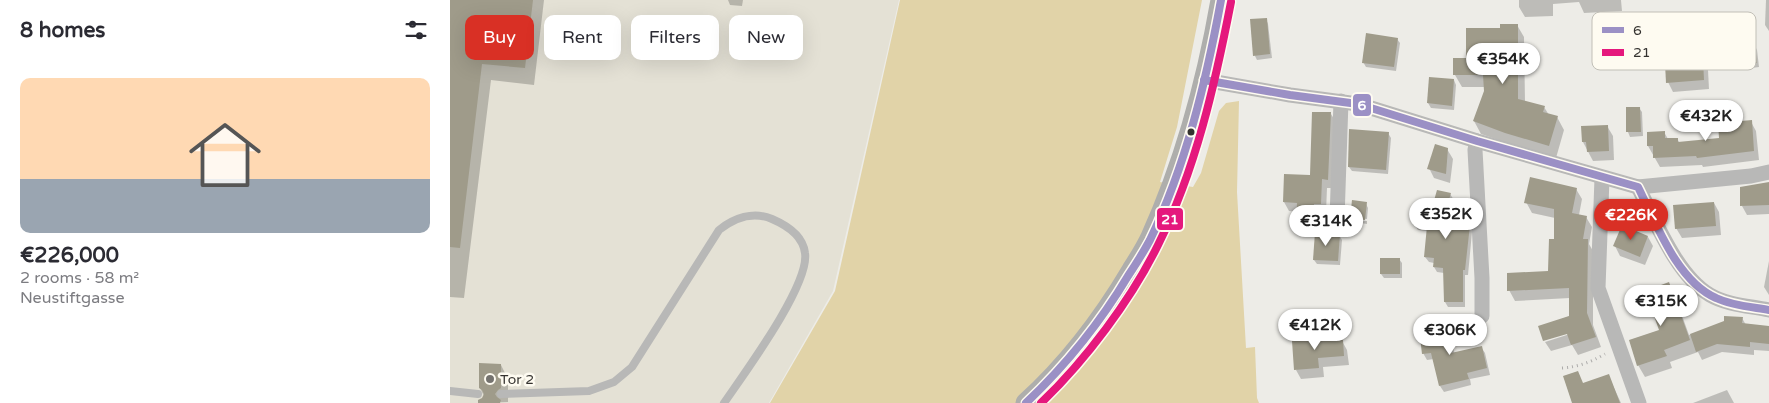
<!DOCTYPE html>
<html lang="en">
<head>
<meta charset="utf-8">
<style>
  :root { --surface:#fff; --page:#f7f7f7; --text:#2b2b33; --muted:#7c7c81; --accent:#d93025 }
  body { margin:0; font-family:"Varela Round",sans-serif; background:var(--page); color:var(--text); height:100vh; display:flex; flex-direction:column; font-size:19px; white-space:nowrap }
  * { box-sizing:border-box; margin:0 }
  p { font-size:16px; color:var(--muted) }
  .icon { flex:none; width:28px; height:28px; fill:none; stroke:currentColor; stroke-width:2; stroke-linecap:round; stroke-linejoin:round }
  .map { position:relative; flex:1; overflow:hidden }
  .sheet { display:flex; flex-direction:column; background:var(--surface); width:450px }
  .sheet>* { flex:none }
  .guide { position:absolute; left:15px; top:15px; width:475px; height:45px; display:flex; gap:10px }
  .price { position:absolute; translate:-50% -42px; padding:0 11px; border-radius:18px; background:#fff; color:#222; font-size:16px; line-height:32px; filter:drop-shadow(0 1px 2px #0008) }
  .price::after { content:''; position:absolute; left:50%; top:30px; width:15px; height:11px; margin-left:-8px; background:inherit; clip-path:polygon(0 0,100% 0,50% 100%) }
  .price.active { background:var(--accent); color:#fff }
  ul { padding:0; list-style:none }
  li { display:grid; align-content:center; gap:10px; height:265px; padding:0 20px }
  li span { display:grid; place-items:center; height:155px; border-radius:10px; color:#555 }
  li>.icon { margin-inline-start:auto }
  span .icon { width:90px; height:90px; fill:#fffc; stroke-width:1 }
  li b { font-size:21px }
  h2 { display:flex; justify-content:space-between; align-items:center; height:60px; padding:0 20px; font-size:21px }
  .tag { padding:0 18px; border-radius:10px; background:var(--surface); box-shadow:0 5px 20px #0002; font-size:18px; line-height:45px }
  .tag.active { background:var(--accent); color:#fff }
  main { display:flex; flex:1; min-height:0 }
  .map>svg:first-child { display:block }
</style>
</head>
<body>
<main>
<section class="sheet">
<h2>8 homes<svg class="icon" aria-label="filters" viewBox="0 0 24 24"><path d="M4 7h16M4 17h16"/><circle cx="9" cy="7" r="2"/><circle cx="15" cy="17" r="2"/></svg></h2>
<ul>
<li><span style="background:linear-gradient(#ffd9b3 65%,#9aa5b1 0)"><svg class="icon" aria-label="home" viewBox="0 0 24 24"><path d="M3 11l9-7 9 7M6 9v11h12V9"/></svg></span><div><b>€226,000</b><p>2 rooms · 58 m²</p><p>Neustiftgasse</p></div></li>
</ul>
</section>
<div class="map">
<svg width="1319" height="403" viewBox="0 0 1319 403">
  <rect width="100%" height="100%" fill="#edece7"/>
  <!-- built -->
  <path fill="#e4e1d5" d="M0 0H449L383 291 319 403H0Z"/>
  <!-- green -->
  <path fill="#e1d3a8" d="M450 0H752L727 127 710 182 743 187 751 173 769 111 776 103 789 101 787 192 796 348 805 347 807 398 809 403H320L385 291Z"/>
  <!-- shadow -->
  <g fill="#0003">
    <path d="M0 0H94L84 85 41 80 14 298 0 297Z"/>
    <path d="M278 0H293L292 6 280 5Z"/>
    <path d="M1069 0H1171L1172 11 1134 13 1129 2 1103 4V16L1075 17 1069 7Z"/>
    <path d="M1316 0H1319V31L1315 25Z"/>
    <path d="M816 19 818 24 822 58 807 60 805 56Z"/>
    <path d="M1067 25 1074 37 1075 102 1094 107 1099 115 1107 117 1114 130 1106 158 1063 145 1031 134 1024 121 1035 91V87H1012L1005 75 1017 60 1051 29Z"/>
    <path d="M947 39 950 43 946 71 916 67 913 62Z"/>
    <path d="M1251 42 1257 51 1259 89 1223 92 1218 82Z"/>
    <path d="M1305 46 1307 50 1309 67 1294 69 1292 64Z"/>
    <path d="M1004 80 1006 85 1004 110 981 108 978 103Z"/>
    <path d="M1189 108 1192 112 1193 136 1180 137 1178 132 1177 109Z"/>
    <path d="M881 114 886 122 882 188H877L876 213H869L867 234 889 235 892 240 890 265 867 264 864 260 866 235 853 234 848 225V212L839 211 834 202 861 176Z"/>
    <path d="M1301 122 1306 131 1309 160 1253 167 1252 165 1210 167 1198 146 1214 132 1218 139H1227L1230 143 1270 139Z"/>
    <path d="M1157 126 1163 136 1164 160 1143 161 1133 142Z"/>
    <path d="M938 133 941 138 938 174 902 171 899 167Z"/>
    <path d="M997 149 1003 159 1000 183 984 178 979 168Z"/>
    <path d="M1319 184V214L1297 215 1292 206Z"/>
    <path d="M1126 189 1132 199 1129 215 1136 217 1142 227 1139 244 1143 251V325L1151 347 1128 355 1122 345 1101 351 1095 342 1123 333 1122 331 1095 340V341L1090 327 1120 316V298L1065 301 1059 290 1100 272 1105 241V218L1082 213 1076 202Z"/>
    <path d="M1000 194 1004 200 1002 204 1018 205 1021 211 1022 232 1018 275H1015V307H998L995 302 994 273 987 272 984 267V263L979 262 975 257 978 231 968 230 964 224 984 206Z"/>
    <path d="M1264 203 1269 212 1271 235 1232 238 1226 228Z"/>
    <path d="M916 204 918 208 917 219 903 217V220L917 221V224L904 222 902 218Z"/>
    <path d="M1198 237 1203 246 1195 265 1170 256 1165 246Z"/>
    <path d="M949 259 952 263V278H934L931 274Z"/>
    <path d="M1319 261V295L1314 287Z"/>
    <path d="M1218 284 1225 296 1239 335 1292 318 1296 325 1319 327V351L1304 350V355L1272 352 1252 360 1248 352 1220 362 1222 368 1195 377 1188 365 1211 331Z"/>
    <path d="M998 327 1002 333 1004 354 1031 347 1035 353 1040 375 1020 379 1021 385 994 392 990 386 984 359 977 360 973 353Z"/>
    <path d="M881 336 884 342 892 341 897 350 899 365 873 367 874 377 851 379 846 370Z"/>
    <path d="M51 365 58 379V402L30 403 34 396 30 388Z"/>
    <path d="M1158 375 1171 403H1132Z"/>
    <path d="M1277 390 1284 403H1243Z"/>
  </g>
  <!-- building -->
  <g fill="#9f9b8a">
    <path d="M0 0H83L75 68 32 64 10 248 0 247Z"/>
    <path d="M817 18 820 54 803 56 800 19Z"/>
    <path d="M1050 24H1068V99L1095 106 1093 112 1108 116 1099 146 1055 133 1023 121 1034 91 1033 75H1003V58H1016V28H1050Z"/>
    <path d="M916 33 948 38 944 67 912 63Z"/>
    <path d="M1252 40 1254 80 1216 83 1214 43Z"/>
    <path d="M1305 45 1307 63 1290 65 1288 47Z"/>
    <path d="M979 77 1004 79 1002 106 977 103Z"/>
    <path d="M1176 107H1190L1191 132H1176Z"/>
    <path d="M862 112H881L878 180 872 179 871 204H864L863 227 846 226 847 203 833 202 834 174 860 175Z"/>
    <path d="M1302 120 1304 151 1247 158 1246 156 1203 158V146H1197V132L1215 131V138H1228V142L1269 138 1268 123Z"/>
    <path d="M1158 125 1159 151 1137 152 1136 142H1132L1131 126Z"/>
    <path d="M899 129 939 132 936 170 898 167Z"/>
    <path d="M985 144 998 148 996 174 977 169Z"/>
    <path d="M1080 177 1127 188 1122 213 1137 216 1133 239H1138L1137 313 1146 337 1121 345 1117 334 1093 341 1088 326 1119 316V288L1057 291V273L1098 271 1099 239H1104V209L1074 203Z"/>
    <path d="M1319 182V205L1290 206V187Z"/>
    <path d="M987 190 1001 193 998 203 1019 204 1020 225 1015 270H1013V302H994L993 268 983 267 984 258 974 257 977 226 963 225 966 202 983 204Z"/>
    <path d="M902 200 917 202 915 220 900 218Z"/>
    <path d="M1264 202 1266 226 1225 229 1223 205Z"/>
    <path d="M1172 225 1198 236 1190 257 1163 246Z"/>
    <path d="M865 232 890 234 888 261 863 260Z"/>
    <rect x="930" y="258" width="20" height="16"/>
    <path d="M1219 282 1240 340 1214 350 1217 356 1187 366 1179 340 1209 330 1195 291Z"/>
    <path d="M1274 316 1293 317 1292 323 1319 326V344L1300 342V347L1267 344 1246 352 1240 334 1274 321Z"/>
    <path d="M999 325 1001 353 1032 346 1037 368 1017 373 1019 379 989 386 981 353 972 354 969 329Z"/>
    <path d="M882 335V340H893L894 356 868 358 869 368 844 370 842 341 864 340V336Z"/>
    <path d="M29 363 51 364V388L48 390 45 394 47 397 51 400 50 403H28V400L32 398 34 394 32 390 29 388Z"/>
    <path d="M1128 371 1133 383 1159 374 1170 403H1122L1113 376Z"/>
  </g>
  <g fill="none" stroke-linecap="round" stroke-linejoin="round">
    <!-- path -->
    <path stroke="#adacab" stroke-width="3" stroke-dasharray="1 4" stroke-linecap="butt" d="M1112 368C1128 367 1141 362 1155 354"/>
    <!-- lane -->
    <g stroke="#b8b8b7" stroke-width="8">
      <path d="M0 391 28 394"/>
      <path d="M51 394 139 391 164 382 182 367 269 230C284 218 303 211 322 219 336 225 353 236 355 253 360 285 293 375 274 403"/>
    </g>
    <!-- street -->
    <g stroke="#b8b8b7" stroke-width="15">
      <path d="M754 80 840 95 908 104 1027 141 1188 187 1301 176 1319 172"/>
      <path d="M1027 141 1025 150 1032 278V316"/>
      <path d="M1152 178 1148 288 1189 403"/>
      <path d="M1188 187C1205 220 1227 276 1260 295 1277 305 1300 306 1319 310"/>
      <path d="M887 219 891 101"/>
    </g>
    <!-- secondary -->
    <path stroke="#aeaeac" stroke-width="21" d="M576 403C619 364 653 319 682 270 689 259 696 248 701 237 735 162 757 81 771 0"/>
    <defs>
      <g id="bus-1">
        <path d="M754 80 840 95 908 104 1027 141 1188 187C1206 223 1227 281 1266 298 1283 306 1302 307 1319 310"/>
        <path d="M576 403C616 365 650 323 678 276 686 264 693 253 700 240 736 165 756 82 771 0"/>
      </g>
      <path id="bus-2" d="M591 403C635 361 681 300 708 245 746 169 765 84 781 2"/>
    </defs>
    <!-- bus-1 casing -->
    <use href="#bus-1" stroke="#fefbf1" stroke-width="11"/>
    <!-- bus-2 casing -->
    <use href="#bus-2" stroke="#fefbf1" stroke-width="11"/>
    <!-- bus-1 -->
    <use href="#bus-1" stroke="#9b90c5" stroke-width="8"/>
    <!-- bus-2 -->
    <use href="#bus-2" stroke="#e5187d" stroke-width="8"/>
  </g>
  <!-- markers -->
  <circle fill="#34322f" stroke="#fefbf1" stroke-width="2" cx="741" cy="132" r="4.5"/>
  <circle fill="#75736f" stroke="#fefbf1" stroke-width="2" cx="40" cy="379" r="5"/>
  <g text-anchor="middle" stroke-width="5" stroke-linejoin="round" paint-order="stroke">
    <!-- poi labels -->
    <g font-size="14" fill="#34322f" stroke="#fefbf1" text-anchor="start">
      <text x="50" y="384">Tor 2</text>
    </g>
  </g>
  <!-- legend -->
  <rect x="1142" y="12" width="164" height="58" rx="8" fill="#fefbf1" stroke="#c1bfb7" stroke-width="1"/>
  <rect x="1152" y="27" width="22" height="6" fill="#9b90c5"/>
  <rect x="1152" y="49" width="22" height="7" fill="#e5187d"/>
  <g font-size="14" fill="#34322f">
    <text x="1183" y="35">6</text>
    <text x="1183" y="57">21</text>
  </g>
  <g stroke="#fefbf1" stroke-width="2">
    <rect x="902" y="93" width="20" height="24" rx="5" fill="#9b90c5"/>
    <rect x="706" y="207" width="28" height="24" rx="5" fill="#e5187d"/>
  </g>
  <g font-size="14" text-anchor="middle" font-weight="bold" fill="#fff">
    <text x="912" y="110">6</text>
    <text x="720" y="224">21</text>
  </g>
</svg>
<b class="price" style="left:1053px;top:85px">€354K</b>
<b class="price" style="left:1256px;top:142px">€432K</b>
<b class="price" style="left:996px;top:240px">€352K</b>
<b class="price active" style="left:1181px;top:241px">€226K</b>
<b class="price" style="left:876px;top:247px">€314K</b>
<b class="price" style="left:1211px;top:327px">€315K</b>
<b class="price" style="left:865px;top:351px">€412K</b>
<b class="price" style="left:1000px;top:356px">€306K</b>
<div class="guide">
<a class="tag active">Buy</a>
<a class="tag">Rent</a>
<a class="tag">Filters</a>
<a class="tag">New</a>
</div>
</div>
</main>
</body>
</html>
